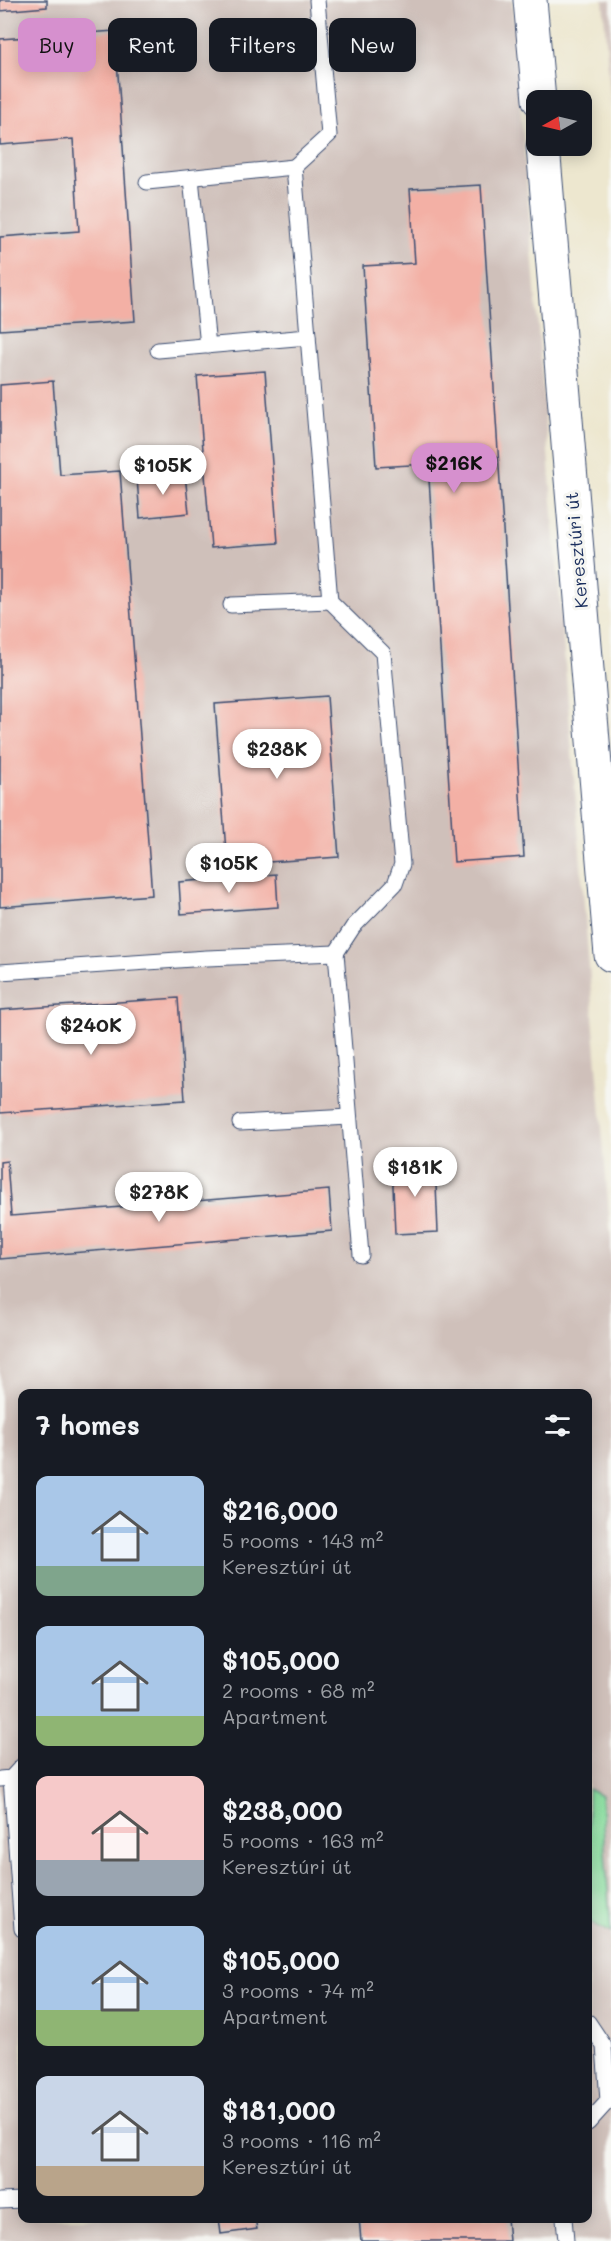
<!DOCTYPE html>
<html lang="en">
<head>
<meta charset="utf-8">
<style>
  :root { --surface:#171b24; --page:#242831; --text:#f1f3f6; --muted:#9ea1a6; --accent:#d690ce }
  body { margin:0; font-family:Mali,sans-serif; background:var(--page); color:var(--text); height:100vh; display:flex; flex-direction:column; font-size:22px; white-space:nowrap }
  * { box-sizing:border-box; margin:0 }
  p { font-size:20px; color:var(--muted) }
  .icon { flex:none; width:33px; height:33px; fill:none; stroke:currentColor; stroke-width:2; stroke-linecap:round; stroke-linejoin:round }
  .map { position:relative; flex:1; overflow:hidden }
  .side { position:absolute; left:18px; top:1389px; width:574px; height:834px; display:flex; flex-direction:column; background:var(--surface); border-radius:12px; box-shadow:0 3px 15px #0003 }
  .side>* { flex:none }
  .top-card { position:absolute; left:18px; top:18px; width:576px; height:54px; display:flex; gap:12px }
  .needle { width:39px; rotate:262deg }
  .controls { position:absolute; left:526px; top:90px; display:grid; gap:12px }
  .controls a { display:grid; place-items:center; width:66px; height:66px; border-radius:12px; background:var(--surface); box-shadow:0 3px 15px #0003; font-size:30px }
  .price { position:absolute; translate:-50% -51px; padding:0 14px; border-radius:21px; background:#fff; color:#222; font-size:20px; line-height:39px; filter:drop-shadow(0 2px 3px #0008) }
  .price::after { content:''; position:absolute; left:50%; top:36px; width:18px; height:14px; margin-left:-9px; background:inherit; clip-path:polygon(0 0,100% 0,50% 100%) }
  .price.selected { background:var(--accent); color:#111 }
  ul { padding:0; list-style:none }
  li { display:flex; align-items:center; gap:18px; height:150px; padding:0 18px }
  li span { display:grid; place-items:center; flex:none; width:168px; height:120px; border-radius:12px; color:#555 }
  li>.icon { margin-inline-start:auto }
  span .icon { width:72px; height:72px; fill:#fffc; stroke-width:1 }
  li b { font-size:26px }
  h2 { display:flex; justify-content:space-between; align-items:center; height:72px; padding:0 18px; font-size:26px }
  .pill { padding:0 21px; border-radius:12px; background:var(--surface); box-shadow:0 3px 15px #0003; font-size:21px; line-height:54px }
  .pill.selected { background:var(--accent); color:#111 }
  .map>svg:first-child { display:block }
</style>
</head>
<body>
<div class="map">
<svg width="611" height="2241" viewBox="0 0 611 2241">
  <rect width="100%" height="100%" fill="#f6f6f2"/>
  <filter id="ink" filterUnits="userSpaceOnUse"><feTurbulence type="fractalNoise" baseFrequency=".0167" numOctaves="2"/><feDisplacementMap in="SourceGraphic" scale="12" xChannelSelector="R" yChannelSelector="G"/><feConvolveMatrix kernelMatrix="1 2 1 2 8 2 1 2 1" color-interpolation-filters="sRGB"/></filter>
  <filter id="wash" filterUnits="userSpaceOnUse"><feTurbulence type="fractalNoise" baseFrequency=".008" numOctaves="4" result="noise"/><feDisplacementMap in="SourceGraphic" scale="24" xChannelSelector="R" yChannelSelector="G"/><feGaussianBlur stdDeviation="1.35" result="paint"/><feColorMatrix in="noise" values="0 0 0 0 0 0 0 0 0 0 0 0 0 0 0 0 0 1.4 0 .05"/><feComposite in="paint" operator="in"/></filter>
  <g filter="url(#wash)">
    <rect width="100%" height="100%" fill="#ede7cf"/>
    <!-- industrial -->
    <g fill="#cfc0ba" fill-rule="evenodd">
      <path d="M0 0H512L611 1241V2241H0ZM22 1394H588V2218H22Z"/>
      <path d="M603 0H611V109Z"/>
    </g>
    <!-- green -->
    <path fill="#8cdfa1" stroke="#548780" stroke-width="1.5" d="M588 1789 601 1796 611 1933 588 1921Z"/>
    <g id="blocks">
      <!-- building -->
      <g fill="#f3b0a5">
        <path d="M0 0H47V7L0 11Z"/>
        <path d="M115 31 135 321 0 330V237L79 231 73 139 0 145V39Z"/>
        <path d="M481 185 524 857 454 862 428 464 376 467 363 266 415 263 410 189Z"/>
        <path d="M265 371 278 543 211 548 197 376Z"/>
        <path d="M53 381 60 475 120 471 152 895 0 907V385Z"/>
        <path d="M185 474 189 513 140 518 137 478Z"/>
        <path d="M327 696 339 857 227 865 215 704Z"/>
        <path d="M276 874 278 907 181 914 179 882Z"/>
        <path d="M178 998 185 1100 0 1113V1010Z"/>
        <path d="M7 1161 11 1216 329 1190 332 1231 0 1259V1162Z"/>
        <path d="M435 1161 438 1232 395 1234 392 1163Z"/>
        <path d="M219 2218H255L257 2229 221 2234Z"/>
        <path d="M359 2218H507L509 2241H361Z"/>
      </g>
    </g>
  </g>
  <g filter="url(#ink)">
    <use href="#blocks" fill-opacity="0" stroke="#3a4b6f" stroke-width="1.5"/>
    <g fill="none" stroke-linecap="round" stroke-linejoin="round">
      <defs>
        <g id="service">
          <path d="M317 0 329 135 294 167 330 601 383 653 402 864 395 884 353 927 336 953 361 1255"/>
          <path d="M191 178 208 346"/>
          <path d="M147 182 294 167"/>
          <path d="M158 350 308 337"/>
          <path d="M231 605 330 601"/>
          <path d="M0 972 207 958 336 953"/>
          <path d="M240 1123 349 1117"/>
          <path d="M11 1778 22 1929"/>
          <path d="M0 1779 11 1778 22 1766"/>
          <path d="M588 2022 604 2046 608 2101 588 2123"/>
          <path d="M0 2201 22 2200"/>
          <path d="M564 2218 566 2241"/>
        </g>
        <g id="secondary">
          <path d="M530 0 539 100"/>
          <path d="M543 146 611 955"/>
        </g>
      </defs>
      <!-- service casing -->
      <use href="#service" stroke="#3a4b6f" stroke-width="17"/>
      <!-- secondary casing -->
      <use href="#secondary" stroke="#3a4b6f" stroke-width="35"/>
      <!-- service -->
      <use href="#service" stroke="#fff" stroke-width="15"/>
      <!-- secondary -->
      <use href="#secondary" stroke="#fff" stroke-width="33"/>
    </g>
  </g>
  <g text-anchor="middle" stroke-width="6" stroke-linejoin="round" paint-order="stroke">
    <!-- street labels -->
    <g font-size="18" fill="#1b2f5e" stroke="#f6f6f2">
      <text transform="translate(577 550) rotate(-95)" y="6">Keresztúri út</text>
    </g>
  </g>
</svg>
<div class="controls">
<a><svg class="needle" viewBox="-14 -14 28 28"><path d="M0-13l5 13h-10z" fill="#e53935"/><path d="M0 13l5-13h-10z" fill="#9ea1a6"/></svg></a>
</div>
<b class="price selected" style="left:454px;top:494px">$216K</b>
<b class="price" style="left:163px;top:496px">$105K</b>
<b class="price" style="left:277px;top:780px">$238K</b>
<b class="price" style="left:229px;top:894px">$105K</b>
<b class="price" style="left:91px;top:1056px">$240K</b>
<b class="price" style="left:415px;top:1198px">$181K</b>
<b class="price" style="left:159px;top:1223px">$278K</b>
<div class="top-card">
<a class="pill selected">Buy</a>
<a class="pill">Rent</a>
<a class="pill">Filters</a>
<a class="pill">New</a>
</div>
<section class="side">
<h2>7 homes<svg class="icon" aria-label="filters" viewBox="0 0 24 24"><path d="M4 7h16M4 17h16"/><circle cx="9" cy="7" r="2"/><circle cx="15" cy="17" r="2"/></svg></h2>
<ul>
<li><span style="background:linear-gradient(#a9c7e8 75%,#7fa58c 0)"><svg class="icon" aria-label="home" viewBox="0 0 24 24"><path d="M3 11l9-7 9 7M6 9v11h12V9"/></svg></span><div><b>$216,000</b><p>5 rooms · 143 m²</p><p>Keresztúri út</p></div></li>
<li><span style="background:linear-gradient(#a9c7e8 75%,#8fb573 0)"><svg class="icon" aria-label="home" viewBox="0 0 24 24"><path d="M3 11l9-7 9 7M6 9v11h12V9"/></svg></span><div><b>$105,000</b><p>2 rooms · 68 m²</p><p>Apartment</p></div></li>
<li><span style="background:linear-gradient(#f6c9c9 70%,#9aa5b1 0)"><svg class="icon" aria-label="home" viewBox="0 0 24 24"><path d="M3 11l9-7 9 7M6 9v11h12V9"/></svg></span><div><b>$238,000</b><p>5 rooms · 163 m²</p><p>Keresztúri út</p></div></li>
<li><span style="background:linear-gradient(#a9c7e8 70%,#8fb573 0)"><svg class="icon" aria-label="home" viewBox="0 0 24 24"><path d="M3 11l9-7 9 7M6 9v11h12V9"/></svg></span><div><b>$105,000</b><p>3 rooms · 74 m²</p><p>Apartment</p></div></li>
<li><span style="background:linear-gradient(#c9d6e8 75%,#b9a48a 0)"><svg class="icon" aria-label="home" viewBox="0 0 24 24"><path d="M3 11l9-7 9 7M6 9v11h12V9"/></svg></span><div><b>$181,000</b><p>3 rooms · 116 m²</p><p>Keresztúri út</p></div></li>
</ul>
</section>
</div>
</body>
</html>
